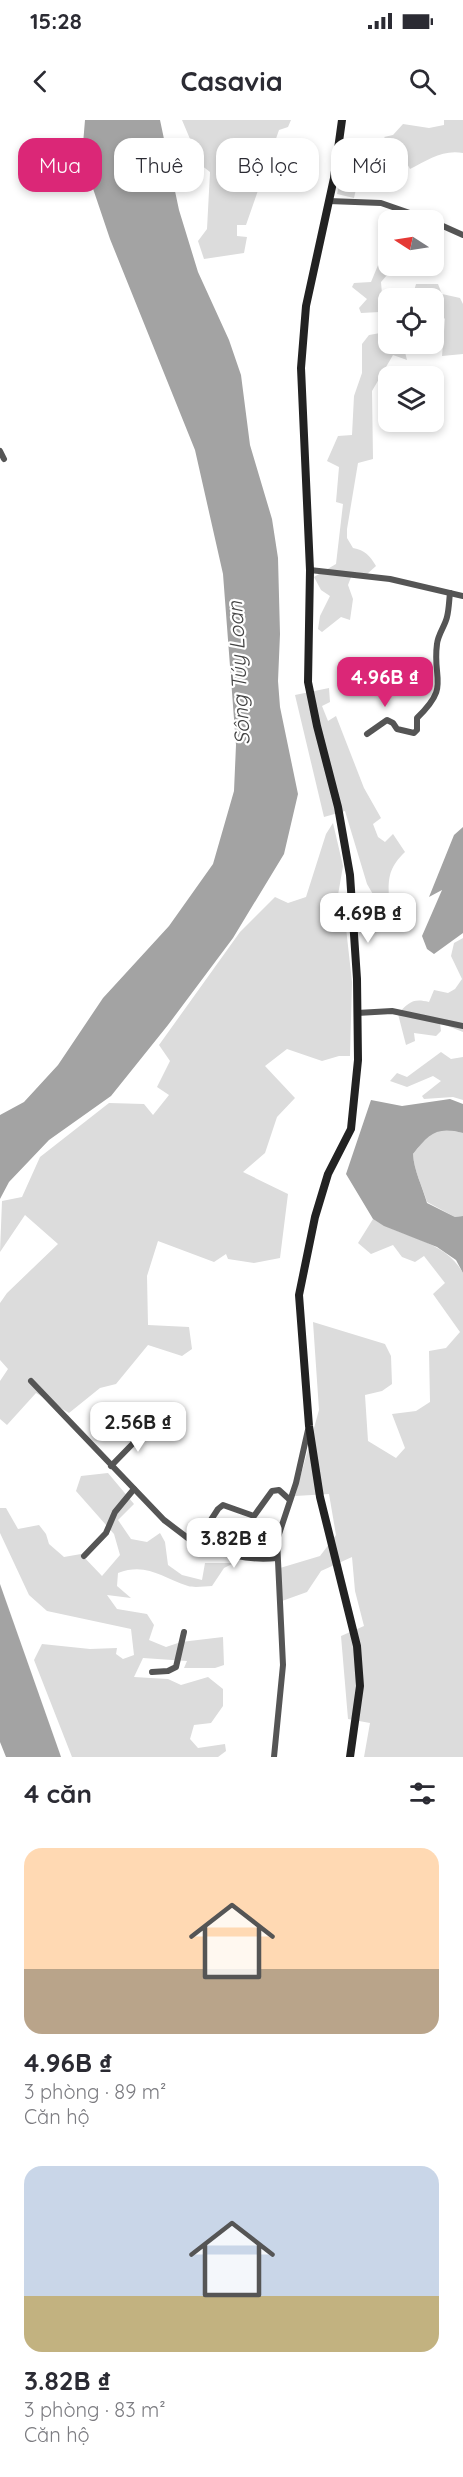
<!DOCTYPE html>
<html lang="vi">
<head>
<meta charset="utf-8">
<style>
  :root { --surface:#fff; --page:#f2f2f3; --text:#2b2b33; --muted:#7c7c81; --accent:#db2777 }
  body { margin:0; font-family:Quicksand,sans-serif; background:var(--page); color:var(--text); height:100vh; display:flex; flex-direction:column; font-size:22px; white-space:nowrap }
  * { box-sizing:border-box; margin:0 }
  p { font-size:20px; color:var(--muted) }
  .icon { flex:none; width:33px; height:33px; fill:none; stroke:currentColor; stroke-width:2; stroke-linecap:round; stroke-linejoin:round }
  .map { position:relative; height:1637px; overflow:hidden }
  .side { display:flex; flex-direction:column; background:var(--surface); flex:1 }
  .side>* { flex:none }
  .banner { position:absolute; left:18px; top:18px; width:428px; height:54px; display:flex; gap:12px }
  .needle { width:39px; rotate:282deg }
  .tools { position:absolute; left:378px; top:90px; display:grid; gap:12px }
  .tools a { display:grid; place-items:center; width:66px; height:66px; border-radius:12px; background:var(--surface); box-shadow:0 3px 9px #0003; font-size:30px }
  .price { position:absolute; translate:-50% -51px; padding:0 14px; border-radius:12px; background:#fff; color:#222; font-size:20px; line-height:39px; filter:drop-shadow(0 2px 3px #0008) }
  .price::after { content:''; position:absolute; left:50%; top:36px; width:18px; height:14px; margin-left:-9px; background:inherit; clip-path:polygon(0 0,100% 0,50% 100%) }
  .price.on { background:var(--accent); color:#fff }
  ul { padding:0; list-style:none }
  li { display:grid; align-content:center; gap:12px; height:318px; padding:0 24px }
  li span { display:grid; place-items:center; height:186px; border-radius:18px; color:#555 }
  li>.icon { margin-inline-start:auto }
  span .icon { width:108px; height:108px; fill:#fffc; stroke-width:1 }
  li b { font-size:26px }
  h2 { display:flex; justify-content:space-between; align-items:center; height:72px; padding:0 24px; font-size:26px }
  .tag { padding:0 21px; border-radius:18px; background:var(--surface); box-shadow:0 3px 9px #0003; font-size:21px; line-height:54px }
  .tag.on { background:var(--accent); color:#fff }
  .status { display:flex; justify-content:space-between; align-items:center; height:42px; padding:0 30px; background:var(--surface); direction:ltr }
  .status svg { height:16px; fill:currentColor }
  header { display:flex; justify-content:space-between; align-items:center; height:78px; padding:0 24px; background:var(--surface); font-size:27px; font-weight:800 }
  .map>svg:first-child { display:block }
</style>
</head>
<body>
<div class="status"><b>15:28</b><svg viewBox="0 0 49 12"><path d="M0 12V9h3v3zM5 12V6h3v6zM10 12V3h3v9zM15 12V0h3v12zM26 1h20v11H26zM47 4h2v5h-2z"/></svg></div>
<header><svg class="icon" aria-label="back" viewBox="0 0 24 24"><path d="M15 5l-7 7 7 7"/></svg>Casavia<svg class="icon" aria-label="search" viewBox="0 0 24 24"><circle cx="10" cy="10" r="6"/><path d="M15 15l6 6"/></svg></header>
<div class="map">
<svg width="463" height="1637" viewBox="0 0 463 1637">
  <rect width="100%" height="100%" fill="#fff"/>
  <!-- green -->
  <g fill="#dcdcdc">
    <path d="M182 0H291L288 7 279 10 246 105H237V116L247 117 244 133 204 139 198 121 207 109 210 52 201 45Z"/>
    <path d="M444 0H463V33C444 29 427 40 410 49L404 38 384 17 393 15 403 4 429 8 444 5Z"/>
    <path d="M346 34 363 38 354 78 337 74Z"/>
    <path d="M381 138 394 147 381 162 383 186 380 192 361 193 359 188 367 179 352 167 354 163 371 162Z"/>
    <path d="M416 164H438L442 174 460 178 463 184V234L442 236 445 199 434 187V178H412Z"/>
    <path d="M386 212 388 214V224H403L407 240 393 235 372 271 373 339 358 343 347 409V418L353 428C365 430 370 436 376 446L367 454 353 452 348 465 353 479 350 500 341 497 322 512 318 509 320 496 330 476 321 470 314 457 336 444 343 384 336 382 339 347 327 341 338 316 352 315 354 276 362 253V224L369 215Z"/>
    <path d="M329 568 330 582 322 586 328 601 336 596 364 668 381 698 373 704 378 717 385 722 393 714 405 732C385 751 389 763 389 789L381 788 367 764 345 691 324 697 295 575Z"/>
    <path d="M333 703 343 746 338 775 346 808 352 862 350 936H339L322 941 287 929 265 946 295 978 277 997 265 1033 243 1052 288 1074 280 1138 254 1143 228 1139 226 1134 214 1142 158 1121 147 1156 148 1205 189 1207 192 1229 182 1236 148 1225 116 1264 100 1268 69 1293 36 1273 7 1305 0 1299V1261L8 1249 0 1240V1183L7 1173 58 1124 25 1095 0 1132 2 1081 22 1077 40 1037 109 983 144 984 153 995 169 975 157 967 170 941 159 925 240 812 275 777 288 783 306 777 326 714Z"/>
    <path d="M463 818V912L440 903 441 911 436 916 414 913 415 921 406 925 398 894C409 882 413 878 429 882L434 870 448 873 455 869 462 859 451 836 454 823Z"/>
    <path d="M441 932 451 939 463 937V980L453 977 424 979 422 976 441 961 433 956 407 967 390 961 397 953 407 957Z"/>
    <path d="M445 1009 463 1013V1096L455 1097 427 1082C422 1065 414 1051 413 1034L429 1014Z"/>
    <path d="M373 1099C403 1118 445 1120 463 1153V1637H364L370 1603 348 1599 341 1516 364 1506 355 1471 352 1437 321 1451 307 1472 282 1481 280 1448 320 1436 336 1415 329 1374 295 1376 319 1290 313 1202 385 1224 391 1236 392 1264 382 1271 365 1275 368 1321 396 1338 405 1328 392 1294 416 1291 430 1282 429 1231 446 1228 460 1212 433 1174 445 1163 424 1136 415 1142 402 1137 393 1125 371 1134 358 1123Z"/>
    <path d="M108 1353 134 1384 118 1400 131 1419 147 1422 160 1413 165 1422 168 1445 182 1455 202 1460 205 1443H234L224 1448 212 1466C205 1466 195 1468 188 1466 162 1458 147 1442 118 1453L117 1466 131 1478 107 1475 117 1489 147 1494 154 1505 149 1520 166 1527 181 1522 223 1517 224 1545 215 1548H184L187 1541 143 1538 134 1557 168 1559 181 1565 208 1557 223 1569V1586L211 1603 194 1605 190 1619 198 1628 225 1624 226 1631 218 1637H72L34 1540 42 1524 90 1529 117 1528 116 1534 123 1539 134 1535 131 1509 47 1491 29 1475 0 1413V1388H6L18 1409 39 1405 46 1414 49 1424 64 1437 81 1434 102 1456 120 1435 114 1414 76 1371 81 1356Z"/>
  </g>
  <!-- water -->
  <g fill="#a3a3a3">
    <path d="M85 0H160L179 90 198 152 229 220 241 255 250 325 272 399 278 438 280 514 278 561 280 587 298 674 284 734 233 818 168 905 111 976 49 1020 9 1062 0 1079V995L24 982 58 945 103 878 169 806 213 744 234 671 236 625 223 454 195 330 110 119 82 36Z"/>
    <path d="M463 707V813L434 834 427 829 422 816 442 770 429 777 454 715Z"/>
    <path d="M450 979 463 984V1013C436 1006 429 1014 413 1034 414 1051 422 1065 427 1083L455 1097 463 1096V1153L456 1140 437 1127 384 1106 373 1099 346 1054 371 980 402 986Z"/>
    <path d="M0 1464 60 1634 61 1637H6L0 1622Z"/>
  </g>
  <g fill="none" stroke-linecap="round" stroke-linejoin="round">
    <!-- street -->
    <g stroke="#555" stroke-width="6">
      <path d="M329 81 381 83 430 100"/>
      <path d="M434 102 463 115"/>
      <path d="M0 331 4 339"/>
      <path d="M310 450 390 459 463 476"/>
      <path d="M367 614 387 600 393 603 397 609 414 613 417 610V598C451 565 432 561 437 524 438 514 445 506 447 497 449 489 449 481 450 473"/>
      <path d="M357 893 392 891 463 906"/>
      <path d="M31 1261 164 1400 193 1422 196 1423 218 1389 223 1385 254 1396 272 1371 279 1370 290 1380"/>
      <path d="M111 1346 150 1306"/>
      <path d="M196 1423C226 1434 245 1441 277 1438"/>
      <path d="M84 1436 106 1413 115 1392 134 1369"/>
      <path d="M152 1552 168 1551 176 1547 184 1512"/>
      <path d="M274 1637 283 1545 277 1420 296 1363 308 1310"/>
    </g>
    <!-- secondary -->
    <path stroke="#222" stroke-width="8" d="M342 0 334 58 306 186 301 248 310 450 308 562 317 606 338 687 350 755 357 859 358 940 351 1009 328 1054 315 1097 299 1175 309 1306 320 1377 357 1526 360 1566 350 1637"/>
  </g>
  <g text-anchor="middle" stroke-width="4.5" stroke-linejoin="round" paint-order="stroke">
    <!-- water labels -->
    <g font-size="21" font-style="italic" fill="#444" stroke="#fff">
      <text transform="translate(239 553) rotate(-93)" y="7">Sông Túy Loan</text>
    </g>
  </g>
</svg>
<div class="tools">
<a><svg class="needle" viewBox="-14 -14 28 28"><path d="M0-13l5 13h-10z" fill="#e53935"/><path d="M0 13l5-13h-10z" fill="#7c7c81"/></svg></a>
<a><svg class="icon" aria-label="locate" viewBox="0 0 24 24"><circle cx="12" cy="12" r="6"/><path d="M12 2v4M12 18v4M2 12h4M18 12h4"/></svg></a>
<a><svg class="icon" aria-label="layers" viewBox="0 0 24 24"><path d="M12 4l9 5-9 5-9-5zM3 14l9 5 9-5"/></svg></a>
</div>
<b class="price on" style="left:385px;top:588px">4.96B ₫</b>
<b class="price" style="left:368px;top:824px">4.69B ₫</b>
<b class="price" style="left:138px;top:1333px">2.56B ₫</b>
<b class="price" style="left:234px;top:1449px">3.82B ₫</b>
<div class="banner">
<a class="tag on">Mua</a>
<a class="tag">Thuê</a>
<a class="tag">Bộ lọc</a>
<a class="tag">Mới</a>
</div>
</div>
<section class="side">
<h2>4 căn<svg class="icon" aria-label="filters" viewBox="0 0 24 24"><path d="M4 7h16M4 17h16"/><circle cx="9" cy="7" r="2"/><circle cx="15" cy="17" r="2"/></svg></h2>
<ul>
<li><span style="background:linear-gradient(#ffd9b3 65%,#b9a48a 0)"><svg class="icon" aria-label="home" viewBox="0 0 24 24"><path d="M3 11l9-7 9 7M6 9v11h12V9"/></svg></span><div><b>4.96B ₫</b><p>3 phòng · 89 m²</p><p>Căn hộ</p></div></li>
<li><span style="background:linear-gradient(#c9d6e8 70%,#c2b280 0)"><svg class="icon" aria-label="home" viewBox="0 0 24 24"><path d="M3 11l9-7 9 7M6 9v11h12V9"/></svg></span><div><b>3.82B ₫</b><p>3 phòng · 83 m²</p><p>Căn hộ</p></div></li>
</ul>
</section>
</body>
</html>
